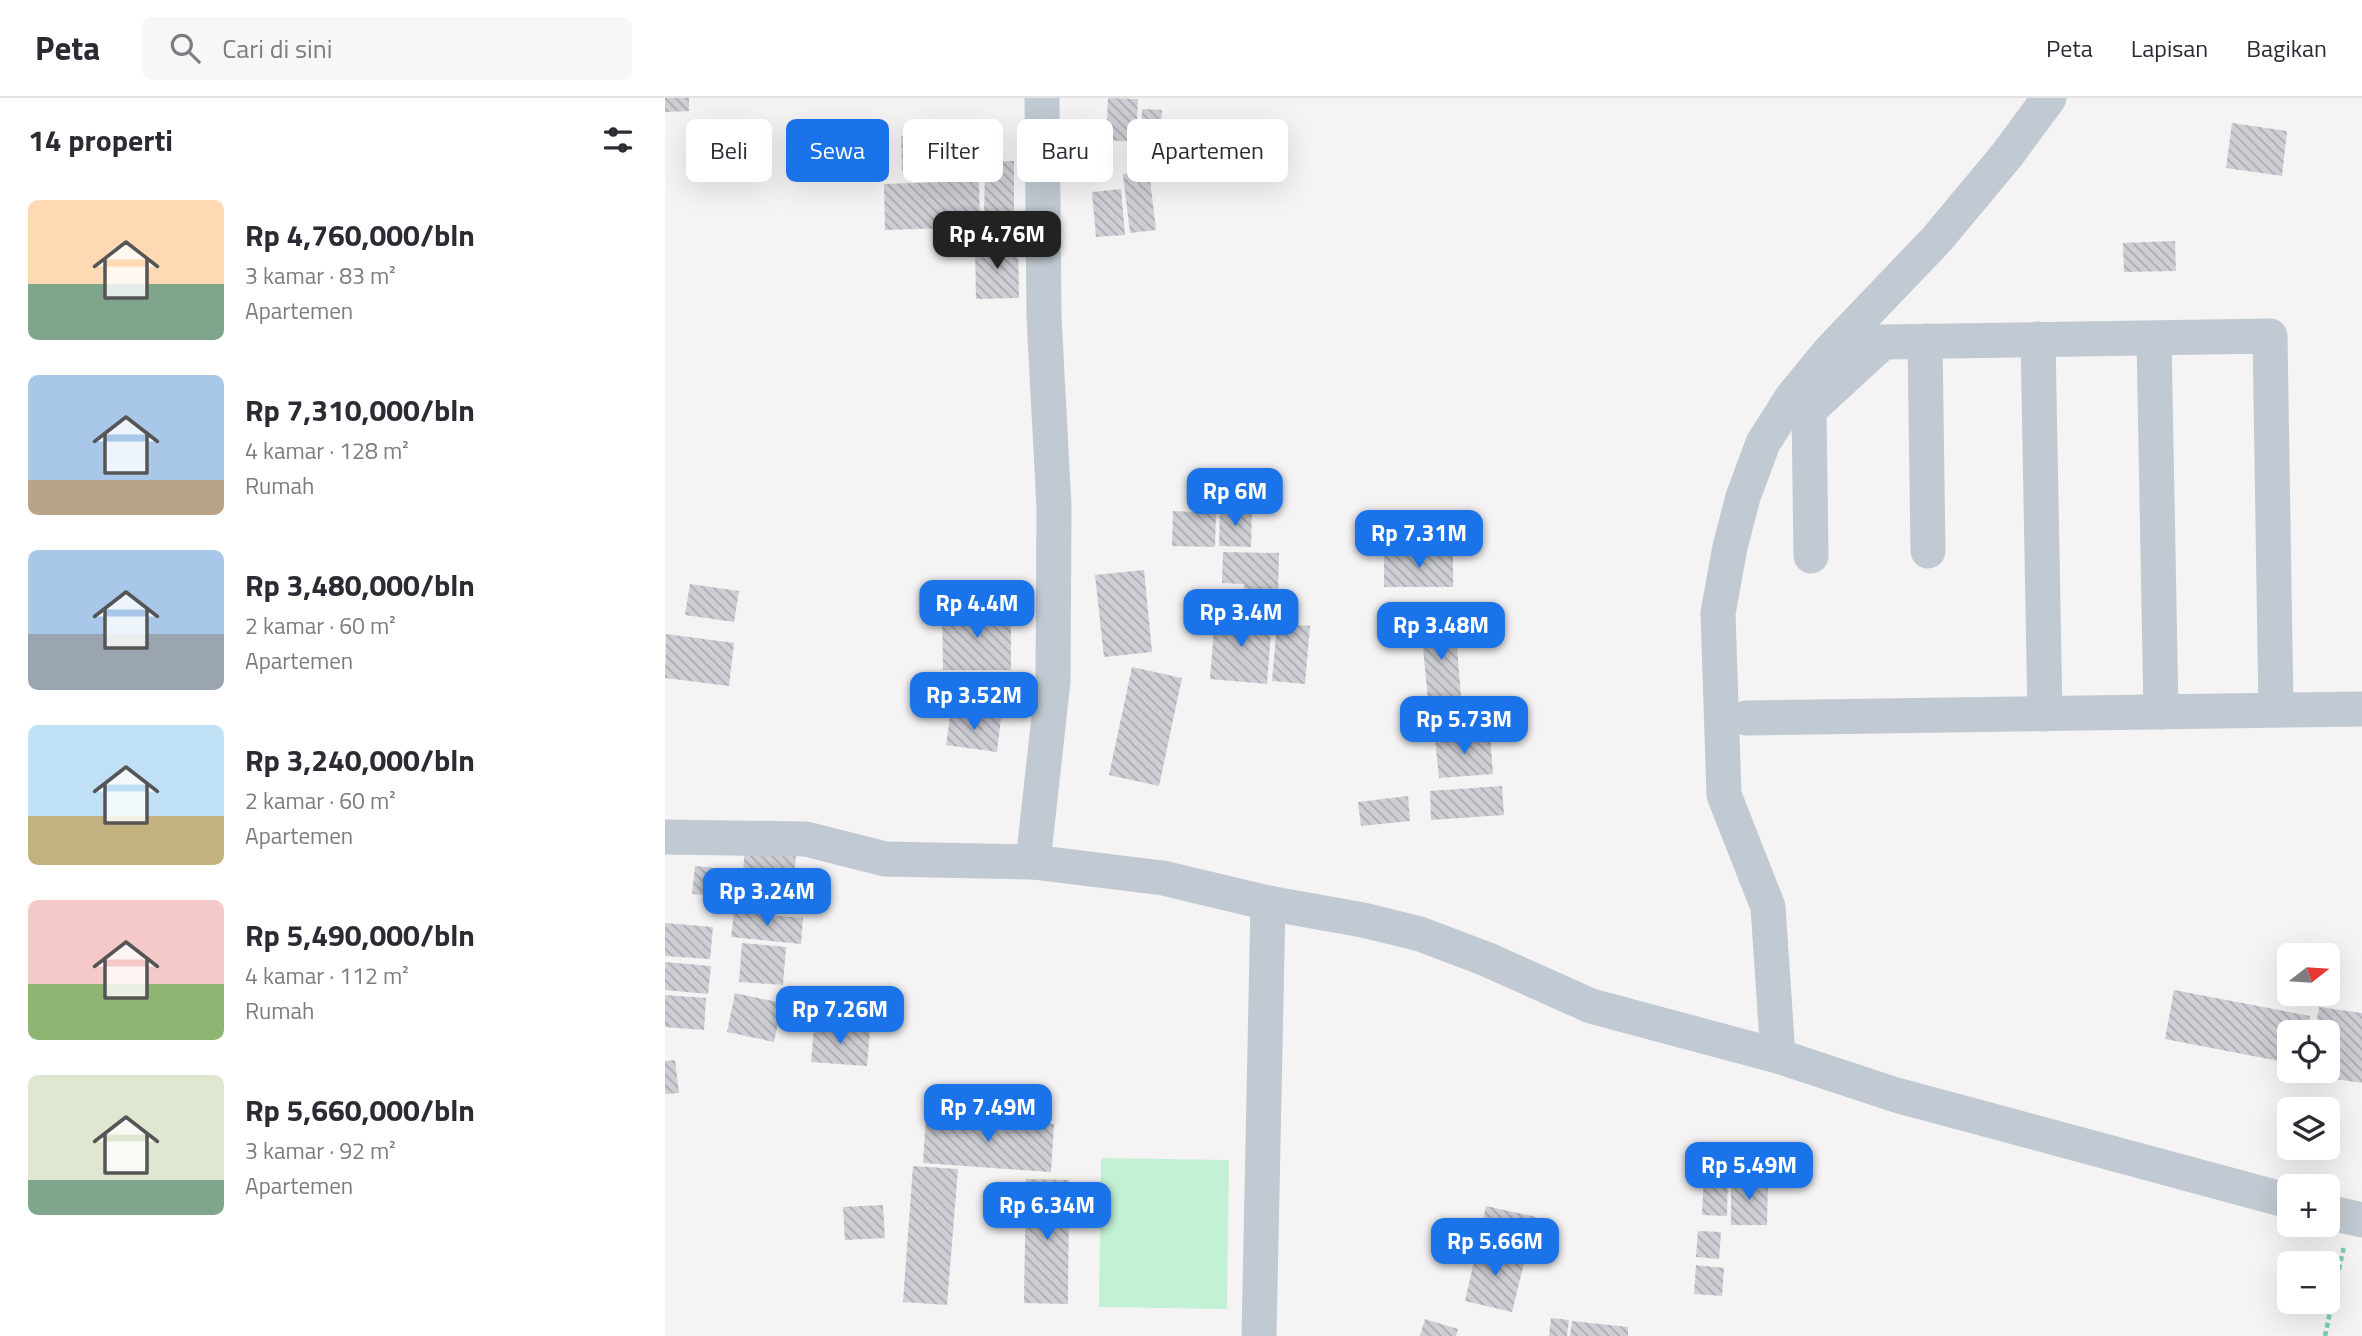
<!DOCTYPE html>
<html lang="id">
<head>
<meta charset="utf-8">
<style>
  :root { --surface:#fff; --page:#f7f7f7; --text:#2b2b33; --muted:#7c7c81; --line:#e1e1e2; --accent:#1a73e8 }
  body { margin:0; font-family:"Titillium Web",sans-serif; background:var(--page); color:var(--text); height:100vh; display:flex; flex-direction:column; font-size:26px; white-space:nowrap }
  * { box-sizing:border-box; margin:0 }
  p { font-size:23px; color:var(--muted) }
  .icon { flex:none; width:38px; height:38px; fill:none; stroke:currentColor; stroke-width:2; stroke-linecap:round; stroke-linejoin:round }
  .map { position:relative; flex:1; overflow:hidden }
  .sheet { display:flex; flex-direction:column; background:var(--surface); width:665px }
  .sheet>* { flex:none }
  .top-card { position:absolute; left:21px; top:21px; width:665px; height:63px; display:flex; gap:14px }
  .needle { width:46px; rotate:73deg }
  .fabs { position:absolute; left:1612px; top:845px; display:grid; gap:14px }
  .fabs a { display:grid; place-items:center; width:63px; height:63px; border-radius:10px; background:var(--surface); box-shadow:0 7px 28px #0002; font-size:35px }
  .price { position:absolute; translate:-50% -60px; padding:0 16px; border-radius:14px; background:var(--accent); color:#fff; font-size:23px; line-height:46px; filter:drop-shadow(0 2px 4px #0008) }
  .price::after { content:''; position:absolute; left:50%; top:42px; width:21px; height:16px; margin-left:-10px; background:inherit; clip-path:polygon(0 0,100% 0,50% 100%) }
  .price.active { background:#222; color:#fff }
  ul { padding:0; list-style:none }
  li { display:flex; align-items:center; gap:21px; height:175px; padding:0 28px }
  li span { display:grid; place-items:center; flex:none; width:196px; height:140px; border-radius:10px; color:#555 }
  li>.icon { margin-inline-start:auto }
  span .icon { width:84px; height:84px; fill:#fffc; stroke-width:1 }
  li b { font-size:30px }
  h2 { display:flex; justify-content:space-between; align-items:center; height:84px; padding:0 28px; font-size:30px }
  .pill { padding:0 24px; border-radius:10px; background:var(--surface); box-shadow:0 7px 28px #0002; font-size:24px; line-height:63px }
  .pill.active { background:var(--accent); color:#fff }
  header { display:flex; align-items:center; gap:42px; box-sizing:border-box; height:98px; padding:0 35px; background:var(--surface); border-bottom:2px solid var(--line) }
  header strong { font-size:33px }
  nav { display:flex; gap:38px; margin-inline-start:auto; font-size:24px }
  .search { width:490px; height:63px; background:var(--page); display:flex; align-items:center; gap:18px; box-sizing:border-box; padding:0 24px; border-radius:10px; color:var(--muted); font-size:26px }
  main { display:flex; flex:1; min-height:0 }
  .map>svg:first-child { display:block }
</style>
</head>
<body>
<header>
<strong>Peta</strong>
<div class="search"><svg class="icon" aria-label="search" viewBox="0 0 24 24"><circle cx="10" cy="10" r="6"/><path d="M15 15l6 6"/></svg>Cari di sini</div>
<nav><a>Peta</a><a>Lapisan</a><a>Bagikan</a></nav>
</header>
<main>
<section class="sheet">
<h2>14 properti<svg class="icon" aria-label="filters" viewBox="0 0 24 24"><path d="M4 7h16M4 17h16"/><circle cx="9" cy="7" r="2"/><circle cx="15" cy="17" r="2"/></svg></h2>
<ul>
<li><span style="background:linear-gradient(#ffd9b3 60%,#7fa58c 0)"><svg class="icon" aria-label="home" viewBox="0 0 24 24"><path d="M3 11l9-7 9 7M6 9v11h12V9"/></svg></span><div><b>Rp 4,760,000/bln</b><p>3 kamar · 83 m²</p><p>Apartemen</p></div></li>
<li><span style="background:linear-gradient(#a9c7e8 75%,#b9a48a 0)"><svg class="icon" aria-label="home" viewBox="0 0 24 24"><path d="M3 11l9-7 9 7M6 9v11h12V9"/></svg></span><div><b>Rp 7,310,000/bln</b><p>4 kamar · 128 m²</p><p>Rumah</p></div></li>
<li><span style="background:linear-gradient(#a9c7e8 60%,#9aa5b1 0)"><svg class="icon" aria-label="home" viewBox="0 0 24 24"><path d="M3 11l9-7 9 7M6 9v11h12V9"/></svg></span><div><b>Rp 3,480,000/bln</b><p>2 kamar · 60 m²</p><p>Apartemen</p></div></li>
<li><span style="background:linear-gradient(#bfe0f5 65%,#c2b280 0)"><svg class="icon" aria-label="home" viewBox="0 0 24 24"><path d="M3 11l9-7 9 7M6 9v11h12V9"/></svg></span><div><b>Rp 3,240,000/bln</b><p>2 kamar · 60 m²</p><p>Apartemen</p></div></li>
<li><span style="background:linear-gradient(#f6c9c9 60%,#8fb573 0)"><svg class="icon" aria-label="home" viewBox="0 0 24 24"><path d="M3 11l9-7 9 7M6 9v11h12V9"/></svg></span><div><b>Rp 5,490,000/bln</b><p>4 kamar · 112 m²</p><p>Rumah</p></div></li>
<li><span style="background:linear-gradient(#dfe7d0 75%,#7fa58c 0)"><svg class="icon" aria-label="home" viewBox="0 0 24 24"><path d="M3 11l9-7 9 7M6 9v11h12V9"/></svg></span><div><b>Rp 5,660,000/bln</b><p>3 kamar · 92 m²</p><p>Apartemen</p></div></li>
</ul>
</section>
<div class="map">
<svg width="1697" height="1238" viewBox="0 0 1697 1238">
  <defs>
    <pattern id="building-back-hatch" width="6" height="6" patternUnits="userSpaceOnUse" patternTransform="scale(1.75)"><rect width="6" height="6" fill="#cdcfd5"/><path d="M-1 5l2 2M0 0l6 6M5-1l2 2" fill="none" stroke="#a8abb0"/></pattern>
  </defs>
  <rect width="100%" height="100%" fill="#f5f3f3"/>
  <!-- grass -->
  <path fill="#c3f1d5" d="M436 1060 564 1062 562 1211 434 1209Z"/>
  <!-- building -->
  <g fill="url(#building-back-hatch)">
    <path d="M0 0H24V13L0 14Z"/>
    <path d="M443 0 473 1 471 44 441 42Z"/>
    <path d="M477 11 497 12 495 39H476Z"/>
    <path d="M1567 25 1622 33 1617 78 1561 70Z"/>
    <path d="M299 36 300 72 237 74 236 38Z"/>
    <path d="M436 36 438 50 444 49 447 74 406 80 402 55 418 53 416 38Z"/>
    <path d="M320 63H349V129H319Z"/>
    <path d="M484 73 491 132 465 135 458 76Z"/>
    <path d="M314 83 315 129 220 132 219 86Z"/>
    <path d="M456 91 460 137 431 139 427 94Z"/>
    <path d="M1510 143 1511 173 1459 174 1458 145Z"/>
    <path d="M353 145 354 200 311 201 310 146Z"/>
    <path d="M555 411 587 412 586 449 554 448Z"/>
    <path d="M508 413 551 415 550 449 507 448Z"/>
    <path d="M558 454 614 455 613 497 579 496V486L557 485Z"/>
    <rect x="719" y="454" width="69" height="35"/>
    <path d="M479 472 487 554 439 559 430 477Z"/>
    <path d="M25 486 74 493 69 524 20 517Z"/>
    <path d="M277 513H346V572H278Z"/>
    <path d="M550 517 607 521 602 586 545 581Z"/>
    <path d="M612 525 645 528 640 586 607 583Z"/>
    <path d="M790 525 796 599 763 602 756 529Z"/>
    <path d="M1 536 69 545 64 588 0 580Z"/>
    <path d="M467 569 517 580 494 688 444 677Z"/>
    <path d="M286 613 336 620 332 654 281 647Z"/>
    <path d="M825 636 828 676 774 680 770 640Z"/>
    <path d="M837 688 839 717 766 722 765 693Z"/>
    <path d="M743 698 745 723 696 728 693 704Z"/>
    <path d="M80 750 131 756 129 779 78 773Z"/>
    <path d="M30 768 61 771 59 799 27 796Z"/>
    <path d="M70 775 116 780 113 813 67 808Z"/>
    <path d="M69 814 138 820 136 846 66 839Z"/>
    <path d="M0 825 48 829 45 861 0 858Z"/>
    <path d="M77 845 121 849 118 887 74 884Z"/>
    <path d="M0 864 46 868 43 896 0 892Z"/>
    <path d="M1509 892 1645 918 1642 934H1624V965L1500 941Z"/>
    <path d="M70 895 117 905 109 944 62 934Z"/>
    <path d="M0 897 41 900 39 932 0 929Z"/>
    <path d="M1654 909 1697 915V985L1644 977V973H1662V934H1650Z"/>
    <path d="M149 928 205 933 202 968 146 964Z"/>
    <path d="M10 962 14 995 0 996V963Z"/>
    <path d="M261 1017 389 1026 386 1074 258 1065Z"/>
    <path d="M248 1068 293 1071 282 1207 238 1204Z"/>
    <path d="M1039 1075 1063 1076 1062 1118 1037 1117Z"/>
    <path d="M1066 1080 1103 1081 1102 1127H1066Z"/>
    <path d="M361 1081 404 1082 403 1206 359 1205Z"/>
    <path d="M218 1107 220 1140 180 1142 178 1109Z"/>
    <path d="M821 1108 871 1119 864 1151 814 1141Z"/>
    <path d="M1033 1133 1056 1134 1054 1161 1031 1159Z"/>
    <path d="M813 1145 861 1157 847 1214 800 1203Z"/>
    <path d="M1031 1167 1059 1170 1057 1198 1029 1196Z"/>
    <path d="M886 1220 904 1222 902 1238H884Z"/>
    <path d="M760 1221 793 1231 791 1238H755Z"/>
    <path d="M907 1223 963 1229V1238H905Z"/>
  </g>
  <g fill="none" stroke-linecap="round" stroke-linejoin="round">
    <!-- path -->
    <path stroke="#7ad0a6" stroke-width="4.5" stroke-dasharray="5 3.5" stroke-linecap="butt" d="M1660 1238 1679 1148"/>
    <!-- minor -->
    <g stroke="#c1cad2" stroke-width="35">
      <path d="M1384 0 1342 57 1272 141 1164 254 1128 298 1098 345 1078 399 1065 449 1053 515 1059 697 1103 809 1113 958 1231 997 1624 1103"/>
      <path d="M1489 240 1496 614"/>
      <path d="M1373 241 1380 616"/>
      <path d="M1260 243 1263 453"/>
      <path d="M1146 458 1144 312 1218 244 1605 238 1611 612"/>
      <path d="M1081 620 1697 611"/>
      <path d="M0 739 141 741 220 761 368 764 498 780 603 805 698 822 755 836 821 861 926 908 1113 958"/>
      <path d="M368 764 388 583 389 409 379 219 377 0"/>
      <path d="M1662 1114 1697 1122"/>
      <path d="M594 1238 603 805"/>
    </g>
  </g>
</svg>
<div class="fabs">
<a><svg class="needle" viewBox="-14 -14 28 28"><path d="M0-13l5 13h-10z" fill="#e53935"/><path d="M0 13l5-13h-10z" fill="#7c7c81"/></svg></a>
<a><svg class="icon" aria-label="locate" viewBox="0 0 24 24"><circle cx="12" cy="12" r="6"/><path d="M12 2v4M12 18v4M2 12h4M18 12h4"/></svg></a>
<a><svg class="icon" aria-label="layers" viewBox="0 0 24 24"><path d="M12 4l9 5-9 5-9-5zM3 14l9 5 9-5"/></svg></a>
<a>+</a>
<a>−</a>
</div>
<b class="price active" style="left:332px;top:173px">Rp 4.76M</b>
<b class="price" style="left:570px;top:430px">Rp 6M</b>
<b class="price" style="left:754px;top:472px">Rp 7.31M</b>
<b class="price" style="left:312px;top:542px">Rp 4.4M</b>
<b class="price" style="left:576px;top:551px">Rp 3.4M</b>
<b class="price" style="left:776px;top:564px">Rp 3.48M</b>
<b class="price" style="left:309px;top:634px">Rp 3.52M</b>
<b class="price" style="left:799px;top:658px">Rp 5.73M</b>
<b class="price" style="left:102px;top:830px">Rp 3.24M</b>
<b class="price" style="left:175px;top:948px">Rp 7.26M</b>
<b class="price" style="left:323px;top:1046px">Rp 7.49M</b>
<b class="price" style="left:1084px;top:1104px">Rp 5.49M</b>
<b class="price" style="left:382px;top:1144px">Rp 6.34M</b>
<b class="price" style="left:830px;top:1180px">Rp 5.66M</b>
<div class="top-card">
<a class="pill">Beli</a>
<a class="pill active">Sewa</a>
<a class="pill">Filter</a>
<a class="pill">Baru</a>
<a class="pill">Apartemen</a>
</div>
</div>
</main>
</body>
</html>
